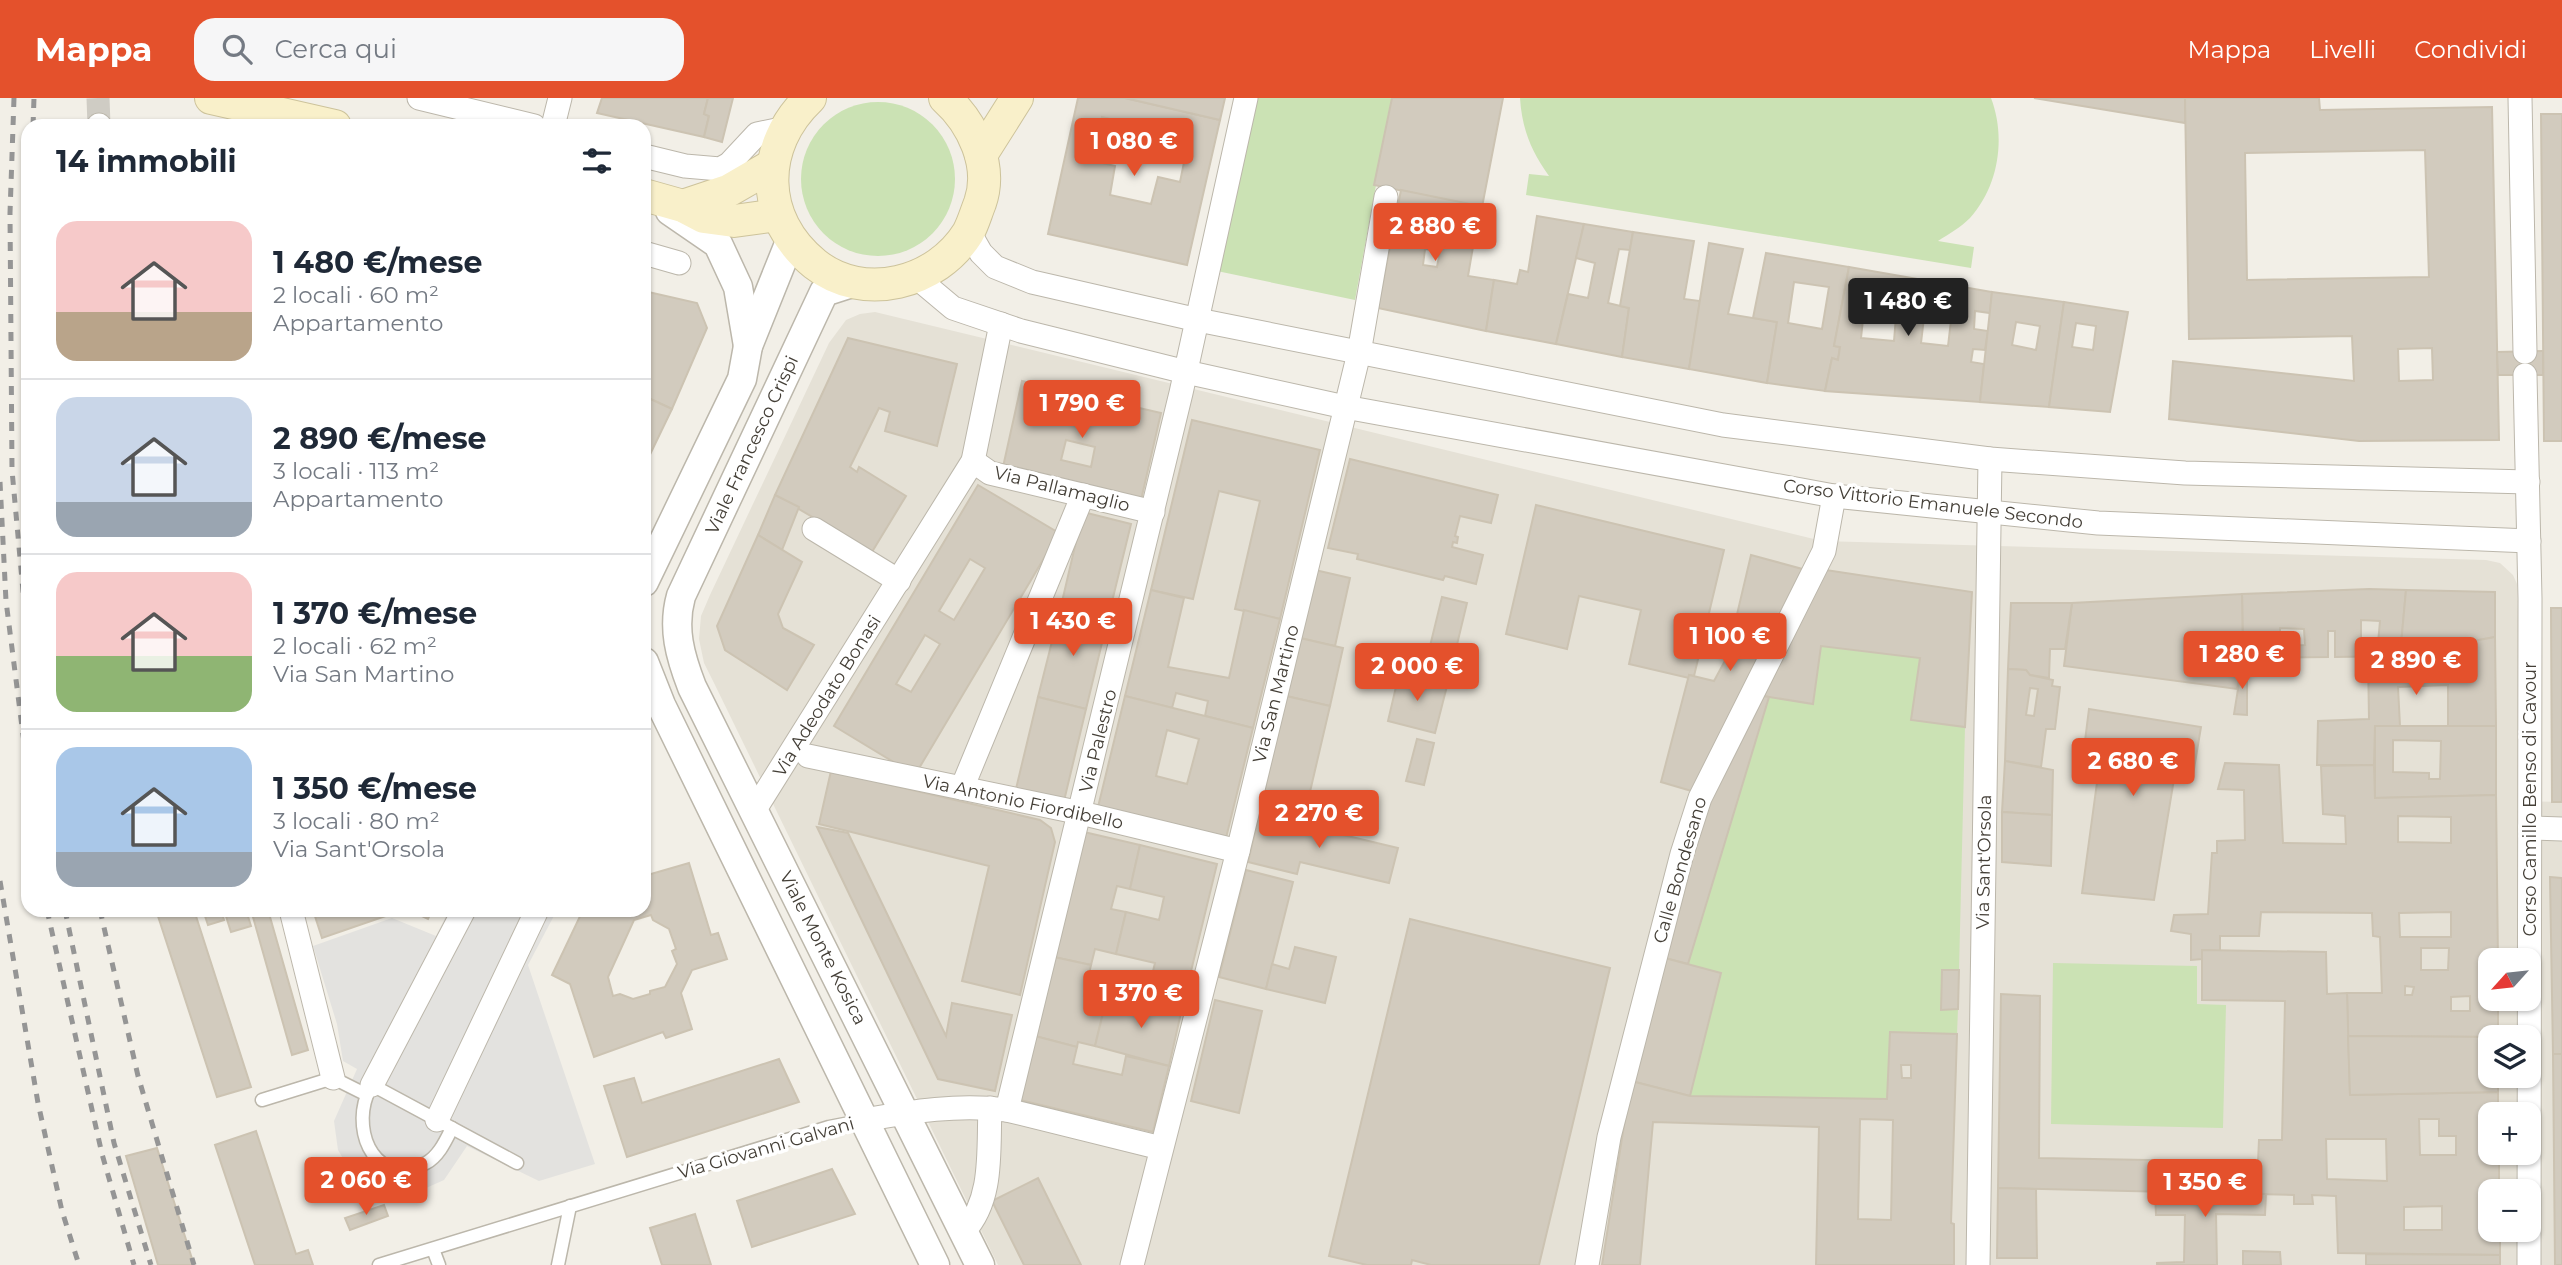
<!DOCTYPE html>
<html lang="it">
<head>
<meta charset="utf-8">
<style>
  :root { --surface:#fff; --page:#f6f6f7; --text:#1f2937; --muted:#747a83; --line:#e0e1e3; --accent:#e4512c }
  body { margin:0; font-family:Montserrat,sans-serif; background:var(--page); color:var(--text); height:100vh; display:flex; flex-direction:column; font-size:26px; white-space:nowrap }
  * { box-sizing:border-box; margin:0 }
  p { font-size:23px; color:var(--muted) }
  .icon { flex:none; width:38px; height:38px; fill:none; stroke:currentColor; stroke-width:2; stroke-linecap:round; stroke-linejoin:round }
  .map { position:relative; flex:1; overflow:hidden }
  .panel { position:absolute; left:21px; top:21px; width:630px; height:798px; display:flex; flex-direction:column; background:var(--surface); border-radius:21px; box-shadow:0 2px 5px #0004 }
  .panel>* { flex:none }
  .needle { width:46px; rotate:243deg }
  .controls { position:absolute; left:2478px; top:850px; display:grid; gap:14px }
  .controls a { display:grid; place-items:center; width:63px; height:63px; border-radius:14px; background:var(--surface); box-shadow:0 2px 5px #0004; font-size:35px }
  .price { position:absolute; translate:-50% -60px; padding:0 16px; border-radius:7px; background:var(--accent); color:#fff; font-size:23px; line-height:46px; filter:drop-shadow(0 2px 4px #0008) }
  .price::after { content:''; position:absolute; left:50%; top:42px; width:21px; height:16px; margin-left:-10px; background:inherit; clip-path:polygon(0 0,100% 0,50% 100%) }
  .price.current { background:#222; color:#fff }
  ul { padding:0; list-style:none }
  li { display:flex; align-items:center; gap:21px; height:175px; padding:0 35px }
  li+li { border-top:2px solid var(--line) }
  li span { display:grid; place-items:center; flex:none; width:196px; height:140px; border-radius:21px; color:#555 }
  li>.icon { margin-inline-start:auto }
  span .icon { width:84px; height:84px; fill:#fffc; stroke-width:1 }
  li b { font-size:30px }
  h2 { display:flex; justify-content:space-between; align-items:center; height:84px; padding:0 35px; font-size:30px }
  header { display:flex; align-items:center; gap:42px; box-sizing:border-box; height:98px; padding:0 35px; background:var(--accent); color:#fff }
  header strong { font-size:33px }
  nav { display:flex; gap:38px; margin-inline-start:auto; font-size:24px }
  .search { width:490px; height:63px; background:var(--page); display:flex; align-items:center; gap:18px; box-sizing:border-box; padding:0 24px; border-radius:21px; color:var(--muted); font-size:26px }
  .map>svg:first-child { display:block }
</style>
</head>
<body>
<header>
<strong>Mappa</strong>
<div class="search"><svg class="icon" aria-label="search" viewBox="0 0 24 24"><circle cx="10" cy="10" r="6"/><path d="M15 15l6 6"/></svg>Cerca qui</div>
<nav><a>Mappa</a><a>Livelli</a><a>Condividi</a></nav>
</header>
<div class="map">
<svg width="2562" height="1167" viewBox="0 0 2562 1167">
  <rect width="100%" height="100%" fill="#f2efe7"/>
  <!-- residential -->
  <path fill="#e5e1d6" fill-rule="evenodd" d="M875 214 1822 443 2486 462 2500 465 2513 477 2517 486 2523 703 2562 704V1167H998L715 587 704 565 699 541 701 518 710 497 829 245 846 222 860 216ZM2490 863H2529V901H2490ZM2490 940H2529V978H2490ZM2490 1017H2529V1055H2490ZM2490 1094H2529V1132H2490Z"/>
  <!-- green -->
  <g fill="#cbe2b4">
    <path d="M1254 0H1392L1355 202 1217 173Z"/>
    <path d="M1520 0H1991C2006 39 1999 88 1970 120 1961 129 1949 136 1938 143L1974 149 1971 170 1526 97 1529 76 1549 78C1531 53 1522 31 1520 0Z"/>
    <circle cx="878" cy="81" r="77"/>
    <path d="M1821 548 1920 560 1912 622 1965 629 1959 872H1942L1941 911H1958L1957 936 1890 934 1887 1001 1690 998 1721 875 1688 866 1769 599Z"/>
    <path d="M2053 865 2197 868V906L2226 907 2223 1030 2051 1026Z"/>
  </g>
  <!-- parking -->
  <path fill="#e3e2df" d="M449 812H557L528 867 595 1066 539 1083 467 1048 444 1082 415 1095 397 1096 381 1094 368 1087 350 1072 338 1052 334 1023 357 971 343 963 337 926 313 848 392 820 436 838Z"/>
  <!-- building -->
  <g fill="#d2cbbe" stroke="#ccc3b2" stroke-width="2" fill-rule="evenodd">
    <path d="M602 0H708L704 16 709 18 704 39 597 15Z"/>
    <path d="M708 0H733L722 44 704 39 709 18 704 16Z"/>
    <path d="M1078 0H1125L1220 22 1187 167 1048 136ZM1102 19 1189 40 1180 84 1158 79 1151 106 1110 97 1115 68 1094 63Z"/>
    <path d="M1125 0H1225L1220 22Z"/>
    <path d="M1392 0H1503L1482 109 1374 87Z"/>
    <path d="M2034 0H2185V25Z"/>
    <path d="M2185 0H2319L2320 12 2492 9 2499 342 2359 343 2169 321 2173 263 2354 283 2352 238 2189 241ZM2425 52 2429 179 2247 182 2245 55ZM2432 250 2433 282 2399 283 2398 251Z"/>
    <path d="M2541 16H2562V343H2544Z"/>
    <path d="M1401 92 1480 108 1468 178 1494 182 1486 233 1378 210ZM1425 151 1440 153 1437 169 1423 167Z"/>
    <path d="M1537 118 1584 126 1556 246 1486 233 1494 182 1517 186 1520 172 1528 174Z"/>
    <path d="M1584 126 1633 134 1630 152 1619 151 1608 205 1629 210 1622 259 1556 246 1568 196 1588 200 1595 165 1576 160Z"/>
    <path d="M1633 134 1694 143 1684 201 1700 203 1689 271 1622 259 1629 210 1620 208Z"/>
    <path d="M1709 145 1743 151 1728 216 1777 224 1767 285 1689 271Z"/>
    <path d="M1766 155 1849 169 1834 248 1840 249 1838 262 1832 260 1825 293 1767 285 1777 224 1753 220ZM1794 184 1829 189 1822 231 1788 225Z"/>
    <path d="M1849 169 1992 194 1990 215 1975 213 1974 231 1988 233 1985 252 1973 251 1971 264 1984 266 1980 304 1825 293 1832 260 1838 262 1840 249 1834 248ZM1865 203 1897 206 1894 243 1861 240ZM1925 211 1952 214 1948 248 1921 245Z"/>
    <path d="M644 193 697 205 707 230 672 311 644 298Z"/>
    <path d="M1992 194 2064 204 2049 309 1980 304ZM2016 224 2040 228 2036 252 2012 247Z"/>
    <path d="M2064 204 2128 214 2110 314 2049 309ZM2076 225 2096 228 2093 252 2072 249Z"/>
    <path d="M848 240 957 266 937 348 885 333 890 314 879 310 850 369 857 374 859 369 906 398 872 454 775 397Z"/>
    <path d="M2543 253V277H2498L2497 254Z"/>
    <path d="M1022 283 1161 315 1141 402 1003 369ZM1066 342 1095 349 1091 369 1061 362Z"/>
    <path d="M644 298 672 311 644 369Z"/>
    <path d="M1192 322 1320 352 1280 521 1235 511 1260 403 1219 393 1193 501 1151 492Z"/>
    <path d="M1350 361 1498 397 1491 425 1460 418 1455 438 1458 439 1457 445 1453 444 1452 449 1483 457 1476 486 1445 478 1443 482 1357 461 1358 456 1328 450Z"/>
    <path d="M978 387 1059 435 915 677 834 628ZM970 461 985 470 954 522 939 513ZM925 537 940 546 911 594 896 586Z"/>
    <path d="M775 397 799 409 782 452 758 437Z"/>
    <path d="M1536 407 1724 452 1694 578 1689 577V580L1629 566 1641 512 1579 498 1567 551 1506 536Z"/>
    <path d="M1083 414 1131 426 1108 520 1061 508Z"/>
    <path d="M758 437 802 464 778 516 783 530 814 547 787 592 725 552 717 528Z"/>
    <path d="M1751 457 1806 472 1695 694 1661 684 1689 577 1714 583 1727 559Z"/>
    <path d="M1819 471 1972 494 1965 629 1911 622 1920 560 1821 548 1813 606 1757 597Z"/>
    <path d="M1315 472 1350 480 1335 548 1300 540Z"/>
    <path d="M2369 491 2406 492 2400 558 2335 559V533H2328V559L2243 560 2242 496ZM2361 522 2380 523 2378 545 2361 543ZM2280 530 2304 531 2305 547 2280 548Z"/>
    <path d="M1151 492 1184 500 1168 569 1229 580 1244 512 1280 521 1253 630 1205 618 1208 603 1176 595 1172 610 1125 598Z"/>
    <path d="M2406 492 2495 494V539L2420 553 2419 558H2400Z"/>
    <path d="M2242 496 2243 560 2237 591 2064 568 2072 505Z"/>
    <path d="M1442 499 1467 505 1447 588 1422 581Z"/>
    <path d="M2011 505H2072L2065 551H2050L2049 580 2030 577 2026 572 2008 571Z"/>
    <path d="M1061 508 1108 520 1086 611 1038 599Z"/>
    <path d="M2551 510H2562V704H2552Z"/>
    <path d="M2495 539 2496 628H2448V587L2398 589 2400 628H2375L2374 667H2317L2318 623 2369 621 2368 560 2419 558 2420 553Z"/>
    <path d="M1300 540 1343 550 1330 608 1286 598Z"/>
    <path d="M2243 560 2247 561V617L2234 616Z"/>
    <path d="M2008 571 2026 572 2030 577 2053 582 2052 588 2060 589 2055 631H2046L2041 669 2005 663ZM2030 590 2038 591 2034 618 2026 617Z"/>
    <path d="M1399 576 1447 588 1435 635 1388 623Z"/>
    <path d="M1757 597 1769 599 1688 866 1661 859 1705 703Z"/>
    <path d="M1125 598 1253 630 1226 740 1098 709ZM1167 632 1199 641 1187 686 1156 678Z"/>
    <path d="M1286 598 1330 608 1302 728 1259 717Z"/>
    <path d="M1038 599 1086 611 1063 707 1015 695Z"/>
    <path d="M2089 611 2201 629 2192 683 2174 681 2154 802 2082 795 2099 670 2082 667Z"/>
    <path d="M2375 628H2496V697L2375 700ZM2393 642 2441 643 2440 681H2429V675L2393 674Z"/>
    <path d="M1417 641 1434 645 1424 687 1406 683Z"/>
    <path d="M2005 663 2053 672 2052 717 2002 714Z"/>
    <path d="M2225 665 2279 667 2283 745 2346 746 2345 718 2323 716 2321 668 2374 667 2375 700 2496 697 2498 863H2490V901H2498V939L2348 938 2347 895H2382L2380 839 2373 838 2372 815 2261 814 2259 838H2220V853L2202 852V861L2191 862V836L2171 833 2174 817 2208 816 2212 755H2217V743L2245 742 2244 692 2218 691ZM2398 718 2451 719V745L2398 744ZM2451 814V839H2400L2399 815ZM2421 850H2449L2448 872H2421ZM2405 888 2414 889 2412 897H2405ZM2470 898V913H2451V899Z"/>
    <path d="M831 673 1040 722 1051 730 1055 744 1020 897 962 883 989 768 819 726Z"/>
    <path d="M2002 714 2052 717 2051 768 2002 764Z"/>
    <path d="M1259 717 1398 750 1389 785 1300 764 1297 776 1248 764Z"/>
    <path d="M817 729 848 735 946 938 952 905 1012 917 995 993 938 981Z"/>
    <path d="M1084 734 1140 747 1130 791 1117 788 1111 811 1126 814 1116 856 1095 851 1091 867 1054 859Z"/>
    <path d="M1140 747 1217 766 1183 906 1147 898 1155 865 1116 856 1126 814 1159 822 1164 799 1130 791Z"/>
    <path d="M689 765 711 837 718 835 727 861 692 872 681 895 692 931 666 940 663 934 594 959 570 886 552 877 583 812H644V778ZM651 817 653 822 669 831 676 851 672 853 677 866 665 889 650 893V896L633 901 620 896 613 898 608 879 634 822Z"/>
    <path d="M1246 772 1293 784 1266 891 1219 879Z"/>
    <path d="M2550 779 2562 780V956H2553Z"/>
    <path d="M156 812H194L251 989 217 999Z"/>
    <path d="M203 812H221L224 822 208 827Z"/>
    <path d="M224 812H246L251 828 231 834Z"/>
    <path d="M251 812H268L308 952 292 957Z"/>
    <path d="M313 812H403L322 840Z"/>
    <path d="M409 812H432L428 821Z"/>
    <path d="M1410 821 1610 870 1539 1167H1431L1412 1162 1411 1167H1367L1329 1158Z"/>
    <path d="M1295 849 1336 859 1325 905 1266 891 1272 866 1289 871Z"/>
    <path d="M2202 852 2326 854 2327 896 2347 895 2350 997 2498 994V1017H2490V1055H2499V1094H2490V1132H2500V1157L2338 1155 2336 1098 2312 1097 2313 1106H2294V1097L1998 1090 2001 896 2040 898 2039 1060 2258 1064 2259 1042H2282L2285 903 2202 902ZM2419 1021H2439V1038H2456V1057H2420ZM2326 1041H2386L2387 1083 2327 1081ZM2442 1108V1132H2404V1109Z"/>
    <path d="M1054 859 1091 867 1084 898 1106 903 1095 948 1078 944 1077 949 1035 938Z"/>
    <path d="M1661 859 1721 875 1690 998 1631 983Z"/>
    <path d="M1942 872H1959L1958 911 1941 912Z"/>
    <path d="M1147 898 1183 906 1169 968 1095 948 1106 903 1144 912Z"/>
    <path d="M1215 902 1262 913 1239 1015 1191 1003Z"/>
    <path d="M1890 934 1957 936 1951 1125 1954 1126V1167H1816L1819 1029 1653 1024 1640 1167H1602L1631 983 1690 998 1887 1001ZM1901 967H1911V980H1902ZM1860 1021 1893 1022 1891 1122 1858 1121Z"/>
    <path d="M1035 938 1077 949 1073 966 1122 977 1126 958 1169 968 1153 1034 1020 1002Z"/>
    <path d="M2348 938 2498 939 2490 940V978H2498V994L2350 997Z"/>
    <path d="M2553 956H2562V1167H2555Z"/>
    <path d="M779 961 799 1004 627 1059 604 988 634 980 642 1005Z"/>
    <path d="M256 1033 296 1156 308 1152 313 1167H255L215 1047Z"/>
    <path d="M157 1050 194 1167H158L126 1058Z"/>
    <path d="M832 1071 855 1116 752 1149 737 1103Z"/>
    <path d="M1038 1080 1081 1167H1024L992 1103Z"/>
    <path d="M1998 1090 2036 1091 2037 1160H1997Z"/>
    <path d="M2155 1094 2266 1096 2265 1117 2216 1116 2217 1167H2157V1165L2184 1164 2185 1117H2156Z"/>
    <path d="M384 1107 388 1118 350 1132 345 1120Z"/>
    <path d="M695 1116 711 1167H662L650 1130Z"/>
    <path d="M2243 1153 2280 1154 2281 1167H2243Z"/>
    <path d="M2366 1156 2500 1157V1167H2366Z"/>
  </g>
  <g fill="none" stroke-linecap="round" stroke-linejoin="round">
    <!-- minor-tunnel -->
    <path stroke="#cfccc4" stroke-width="23" stroke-dasharray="23 11" stroke-linecap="butt" d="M98 0 99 27"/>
    <defs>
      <g id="service">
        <path d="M367 997C352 1037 377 1090 426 1065 439 1058 446 1042 452 1030"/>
        <path d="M262 1002 333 980 367 997 372 987 517 1065"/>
        <path d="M433 1151 439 1167"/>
        <path d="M379 1167 829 1029 865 1022"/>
        <path d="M558 1167 570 1108"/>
      </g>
      <g id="minor">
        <path d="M419 0 534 28"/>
        <path d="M2520 0 2525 254"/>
        <path d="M99 27 100 28"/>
        <path d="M553 28 560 0"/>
        <path d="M644 58 685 68 720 71 729 66 757 36 786 30"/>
        <path d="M969 134 981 155 995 169 1032 184 1198 222 1723 327 1990 361 2185 375 2528 384"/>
        <path d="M644 155 679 165"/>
        <path d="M916 179 953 210 1021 233 1186 274 1345 309 1834 398 2098 425 2529 443"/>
        <path d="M2525 277 2530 500 2529 1167"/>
        <path d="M973 363 990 375 1153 414"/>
        <path d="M814 431 899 483"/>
        <path d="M808 658 1081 715 1238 753"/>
        <path d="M962 690 1083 397"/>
        <path d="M754 713 973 363 1001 226"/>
        <path d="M2530 730 2562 731"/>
        <path d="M291 812 333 980"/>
        <path d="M372 987 464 812"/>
        <path d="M1007 1012 1181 295 1246 0"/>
        <path d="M437 1022 537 812"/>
        <path d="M865 1022C913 1013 958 1006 1007 1012L1161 1050"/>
        <path d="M964 1133C994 1101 988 1051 990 1010"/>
        <path d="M1132 1167 1238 753 1359 255 1386 99"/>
        <path d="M1587 1167 1609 1039 1682 756 1700 700 1824 453 1834 398"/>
        <path d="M1978 1167 1990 361"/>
      </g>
      <g id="tertiary">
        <path d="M670 113 718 146 738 189 748 248"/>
        <path d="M855 184 824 194 681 498C672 530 680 558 692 589L980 1167"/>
        <path d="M644 484 742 281 748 248 791 141"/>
        <path d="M644 564 661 607 935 1167"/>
      </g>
      <g id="secondary">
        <path d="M211 0 335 28"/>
        <path d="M810 0C759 48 759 121 815 166 864 205 937 185 968 135 973 126 976 115 980 105 993 68 973 25 945 0"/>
        <path d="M981 57 1017 0"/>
        <path d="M644 97 683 108 704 119 734 123 778 117"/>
        <path d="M683 108 728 93 773 67"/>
      </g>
    </defs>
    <!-- service casing -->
    <use href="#service" stroke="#bcb7ab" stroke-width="15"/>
    <!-- minor casing -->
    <use href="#minor" stroke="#bcb7ab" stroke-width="25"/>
    <!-- tertiary casing -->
    <use href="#tertiary" stroke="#bcb7ab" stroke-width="31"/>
    <!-- secondary casing -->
    <use href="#secondary" stroke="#cdc39b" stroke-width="34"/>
    <!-- service -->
    <use href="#service" stroke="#fff" stroke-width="12"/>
    <!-- minor -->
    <use href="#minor" stroke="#fff" stroke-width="23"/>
    <!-- tertiary -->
    <use href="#tertiary" stroke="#fff" stroke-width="28"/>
    <!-- secondary -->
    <use href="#secondary" stroke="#f9f0ca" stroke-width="32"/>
    <!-- rail -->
    <g stroke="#959595" stroke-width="5" stroke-dasharray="9 9" stroke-linecap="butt">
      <path d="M14 0 10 115 12 372 28 548"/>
      <path d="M33 28 34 0"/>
      <path d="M0 384 6 503 28 676"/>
      <path d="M0 783 38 1005 62 1113 79 1167"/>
      <path d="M47 812 102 1056 134 1167"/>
      <path d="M65 812 114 1045 151 1167"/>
      <path d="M100 812 138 978 194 1167"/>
    </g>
  </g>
  <g text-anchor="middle" stroke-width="7" stroke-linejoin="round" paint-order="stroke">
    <!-- street labels -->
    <g font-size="18" fill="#443f37" stroke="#fff">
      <text transform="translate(752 347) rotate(-65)" y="6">Viale Francesco Crispi</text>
      <text transform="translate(1062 391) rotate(14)" y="6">Via Pallamaglio</text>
      <text transform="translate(1933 406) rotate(7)" y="6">Corso Vittorio Emanuele Secondo</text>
      <text transform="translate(1276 596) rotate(-76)" y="6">Via San Martino</text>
      <text transform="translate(827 598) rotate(-58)" y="6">Via Adeodato Bonasi</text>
      <text transform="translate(1098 643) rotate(-76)" y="6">Via Palestro</text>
      <text transform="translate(2530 701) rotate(-90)" y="6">Corso Camillo Benso di Cavour</text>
      <text transform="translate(1023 704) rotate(12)" y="6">Via Antonio Fiordibello</text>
      <text transform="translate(1984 764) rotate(-89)" y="6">Via Sant'Orsola</text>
      <text transform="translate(1680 772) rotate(-74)" y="6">Calle Bondesano</text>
      <text transform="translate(823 850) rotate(63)" y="6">Viale Monte Kosica</text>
      <text transform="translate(766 1050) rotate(-16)" y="6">Via Giovanni Galvani</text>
    </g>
  </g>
</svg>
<div class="controls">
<a><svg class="needle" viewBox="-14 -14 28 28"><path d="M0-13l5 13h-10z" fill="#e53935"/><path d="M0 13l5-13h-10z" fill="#747a83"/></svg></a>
<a><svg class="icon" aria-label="layers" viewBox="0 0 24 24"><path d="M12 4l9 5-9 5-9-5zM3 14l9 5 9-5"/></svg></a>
<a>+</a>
<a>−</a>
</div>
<b class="price" style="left:1134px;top:80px">1 080 €</b>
<b class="price" style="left:1435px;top:165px">2 880 €</b>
<b class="price current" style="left:1908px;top:240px">1 480 €</b>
<b class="price" style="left:1082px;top:342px">1 790 €</b>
<b class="price" style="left:1073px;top:560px">1 430 €</b>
<b class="price" style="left:1730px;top:575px">1 100 €</b>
<b class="price" style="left:2242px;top:593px">1 280 €</b>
<b class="price" style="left:2416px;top:599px">2 890 €</b>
<b class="price" style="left:1417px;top:605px">2 000 €</b>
<b class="price" style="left:2133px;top:700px">2 680 €</b>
<b class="price" style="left:1319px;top:752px">2 270 €</b>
<b class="price" style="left:1141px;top:932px">1 370 €</b>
<b class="price" style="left:366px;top:1119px">2 060 €</b>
<b class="price" style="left:2205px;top:1121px">1 350 €</b>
<section class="panel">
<h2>14 immobili<svg class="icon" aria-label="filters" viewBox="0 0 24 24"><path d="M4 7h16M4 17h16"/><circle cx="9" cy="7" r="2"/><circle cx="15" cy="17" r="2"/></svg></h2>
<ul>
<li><span style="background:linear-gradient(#f6c9c9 65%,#b9a48a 0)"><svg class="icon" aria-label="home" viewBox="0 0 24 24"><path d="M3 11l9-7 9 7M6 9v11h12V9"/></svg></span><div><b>1 480 €/mese</b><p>2 locali · 60 m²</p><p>Appartamento</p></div></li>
<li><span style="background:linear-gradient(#c9d6e8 75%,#9aa5b1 0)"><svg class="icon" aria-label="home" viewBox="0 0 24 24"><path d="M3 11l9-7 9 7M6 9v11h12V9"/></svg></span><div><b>2 890 €/mese</b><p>3 locali · 113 m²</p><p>Appartamento</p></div></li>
<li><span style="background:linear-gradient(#f6c9c9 60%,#8fb573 0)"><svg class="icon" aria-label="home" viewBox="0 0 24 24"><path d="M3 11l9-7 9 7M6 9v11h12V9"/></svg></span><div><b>1 370 €/mese</b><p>2 locali · 62 m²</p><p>Via San Martino</p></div></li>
<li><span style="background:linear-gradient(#a9c7e8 75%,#9aa5b1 0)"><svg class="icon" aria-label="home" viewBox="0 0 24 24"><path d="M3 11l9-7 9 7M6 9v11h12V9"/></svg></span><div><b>1 350 €/mese</b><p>3 locali · 80 m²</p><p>Via Sant'Orsola</p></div></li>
</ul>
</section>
</div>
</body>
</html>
